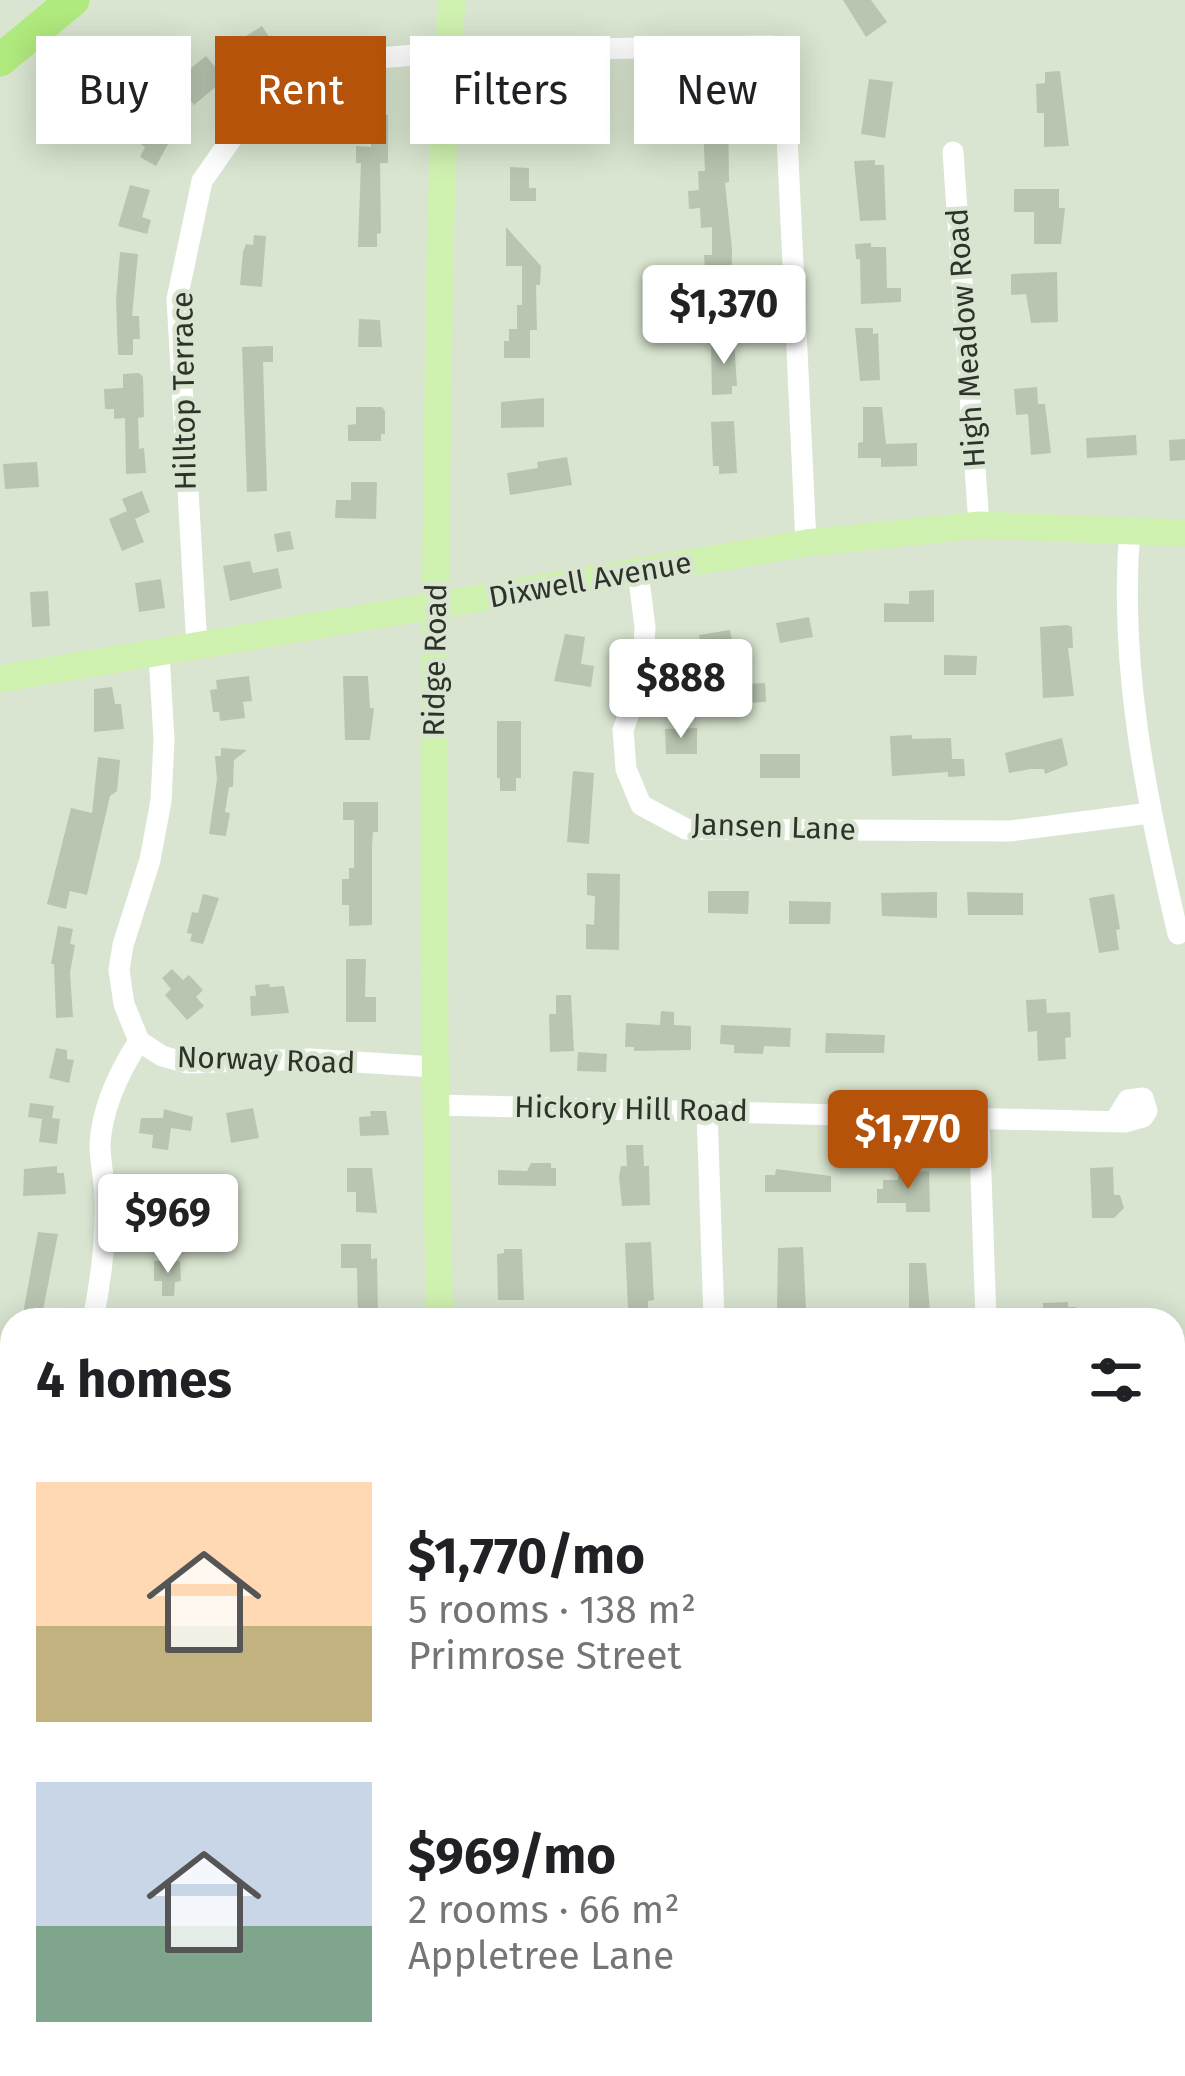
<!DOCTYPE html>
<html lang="en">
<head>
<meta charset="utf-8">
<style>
  :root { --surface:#fff; --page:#f6f6f6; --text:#202124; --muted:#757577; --accent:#b45309 }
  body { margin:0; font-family:"Fira Sans",sans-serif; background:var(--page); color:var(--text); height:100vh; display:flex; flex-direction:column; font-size:45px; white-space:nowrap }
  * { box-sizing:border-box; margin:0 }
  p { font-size:39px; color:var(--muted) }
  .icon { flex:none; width:66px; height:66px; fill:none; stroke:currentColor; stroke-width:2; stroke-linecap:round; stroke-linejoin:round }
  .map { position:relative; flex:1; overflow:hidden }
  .panel { position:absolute; left:0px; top:1308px; width:1185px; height:768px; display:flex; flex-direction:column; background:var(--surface); border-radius:36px 36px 0 0; box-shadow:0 6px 30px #0003 }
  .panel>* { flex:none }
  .hud { position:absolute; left:36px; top:36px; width:1113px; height:108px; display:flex; gap:24px }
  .price { position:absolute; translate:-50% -102px; padding:0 27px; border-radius:12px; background:#fff; color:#222; font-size:39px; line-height:78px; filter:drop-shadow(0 3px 6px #0008) }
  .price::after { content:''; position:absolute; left:50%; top:72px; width:36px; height:27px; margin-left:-18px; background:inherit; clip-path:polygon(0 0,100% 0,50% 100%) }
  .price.on { background:var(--accent); color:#fff }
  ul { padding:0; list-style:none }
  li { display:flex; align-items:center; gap:36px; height:300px; padding:0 36px }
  li span { display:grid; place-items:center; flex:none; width:336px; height:240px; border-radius:0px; color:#555 }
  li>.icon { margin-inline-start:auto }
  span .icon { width:144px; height:144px; fill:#fffc; stroke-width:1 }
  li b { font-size:51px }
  h2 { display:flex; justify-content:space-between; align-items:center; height:144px; padding:0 36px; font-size:51px }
  .chip { padding:0 42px; border-radius:0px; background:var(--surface); box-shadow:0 6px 30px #0003; font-size:42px; line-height:108px }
  .chip.on { background:var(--accent); color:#fff }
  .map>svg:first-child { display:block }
</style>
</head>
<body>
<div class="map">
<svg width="1185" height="2076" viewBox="0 0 1185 2076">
  <rect width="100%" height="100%" fill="#d9e5d0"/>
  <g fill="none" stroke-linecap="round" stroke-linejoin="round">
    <!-- stream -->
    <path stroke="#8fbc68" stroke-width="4.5" d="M1173 1506 1185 1466"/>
  </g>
  <!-- building -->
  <g fill="#b9c5b0">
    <path d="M843 0H871L887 22 866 37Z"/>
    <path d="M262 26 274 44 245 64 232 45Z"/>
    <path d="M206 56 225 79 194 105 184 93 172 104 161 91 174 80 170 75 180 66 186 72Z"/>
    <path d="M1060 71 1069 146 1044 147V113H1037L1036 84 1045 83V72Z"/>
    <path d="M869 79 893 82 885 138 861 134Z"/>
    <path d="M518 89 544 90 543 112H559L558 128 527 132 528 117 517 116Z"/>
    <path d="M728 104 729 182 725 183 732 249 731 308 706 309 705 299H692V281L674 270 705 268 704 255H712V227L701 228 700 208 689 209 688 191 699 190 698 171H705L703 123 678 124 677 106Z"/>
    <path d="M371 115H388V163H380L381 233 377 234V247H358L361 163H356V146L371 147Z"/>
    <path d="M152 120 174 133 156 166 140 157 145 147 139 143Z"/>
    <path d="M875 160V165H884L886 220 860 221 854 161Z"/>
    <path d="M510 167 529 168V188H536V201H510Z"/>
    <path d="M130 185 150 190 142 217 151 220 147 234 118 226Z"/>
    <path d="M1014 189H1059V208H1065L1061 244H1034V212H1014Z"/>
    <path d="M506 227 541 266 540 285H536L537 330H530V358H504V341H509V329H517V305H522V266H506Z"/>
    <path d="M254 235 266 236 262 287 240 285 243 252 246 244 253 245Z"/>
    <path d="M871 243V247H886L887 288H901V302L861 304 860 259H856L855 244Z"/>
    <path d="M120 252 138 254 132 316H139L140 339H133V355H118L116 299Z"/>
    <path d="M1057 272 1058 322 1031 323 1026 294 1011 295V274Z"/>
    <path d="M359 319 380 320 382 347H358Z"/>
    <path d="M855 328H873V334L878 333 880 380 860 381Z"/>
    <path d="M734 339 737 386H732V394L712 395 711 346 718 345V340Z"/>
    <path d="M273 346V362H263L267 491 247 492 242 347Z"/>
    <path d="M139 373 143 377 144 417 138 418 139 449 144 448 146 473 126 474 125 418 114 419V409H105L104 389 123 388V374Z"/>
    <path d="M1037 387 1038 404H1045L1051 453 1031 455 1028 414 1016 415 1014 389Z"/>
    <path d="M544 398V427L501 428V402Z"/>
    <path d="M356 407H382L385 411V434H381V441H348V425L356 424Z"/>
    <path d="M863 407H882L886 444 917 443V466L881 467V458H858V443L863 442Z"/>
    <path d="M734 421 737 473 719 474V466H713L711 422Z"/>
    <path d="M1136 435 1137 455 1087 458 1086 438Z"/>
    <path d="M1185 439V460L1170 461 1169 440Z"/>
    <path d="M567 457 572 485 510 495 507 473 538 468 537 462Z"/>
    <path d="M37 462 39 487 5 489 3 464Z"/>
    <path d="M351 482H377L376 519 335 518 336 500H351Z"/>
    <path d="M142 491 150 512 135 519 144 542 122 551 109 519 127 511 122 499Z"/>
    <path d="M290 531 294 549 277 552 274 534Z"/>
    <path d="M250 561 253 573 278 568 282 588 230 601 223 566Z"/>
    <path d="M161 579 165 608 139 612 135 583Z"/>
    <path d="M934 590V622H884V603L909 604V591Z"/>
    <path d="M48 591 50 626 32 627 30 592Z"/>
    <path d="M809 617 813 637 780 643 776 623Z"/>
    <path d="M1067 625 1072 627 1073 648H1068L1074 696 1043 698 1040 627Z"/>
    <path d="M730 630 734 651 703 657 699 635Z"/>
    <path d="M565 634 585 637 581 664 594 666 591 687 554 681Z"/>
    <path d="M944 655 977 656 976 675H944Z"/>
    <path d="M249 676 252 701 243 702 245 718 220 721 219 712H213L210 690 217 689 216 680Z"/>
    <path d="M343 676H368L370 708H374L370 740H345Z"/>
    <path d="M730 680V685L765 683 766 702 728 704V698L712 699V681Z"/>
    <path d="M112 687 115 704H121L124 729 94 732V689Z"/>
    <path d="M497 721H521V778H516V791H500V778H497Z"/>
    <path d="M697 728V754H666L665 729Z"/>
    <path d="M912 735V739L951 738 952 759H964L965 776 948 777V772L892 776 890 736Z"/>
    <path d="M1062 738 1068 765 1045 774 1044 769H1030L1009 773 1005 753Z"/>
    <path d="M221 748 247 750 234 760 233 787H229L225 812 230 813 226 836 209 834 217 779 215 756H221Z"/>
    <rect x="760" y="754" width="40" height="24"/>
    <path d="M98 757 120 760 117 791 110 796 87 895 70 891 66 909 47 904 71 808 92 813Z"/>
    <path d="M573 771 594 773 589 844 567 842Z"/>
    <path d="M343 802H378V832H373L372 845V925L349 926V905H342V879H349V868H354V820H343Z"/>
    <path d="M587 873 620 874 619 950 586 949V924L594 925 595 896 587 895Z"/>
    <path d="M708 891H749L748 914 708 913Z"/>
    <path d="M937 892V918L882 916 881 893Z"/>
    <path d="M967 892 1023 893V915H968Z"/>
    <path d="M203 894 219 898 203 944 190 941 192 934 187 933 192 912 198 913Z"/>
    <path d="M1114 894 1120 929 1116 930 1119 950 1099 953 1089 898Z"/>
    <path d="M789 901 831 902 830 924H789Z"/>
    <path d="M58 926 73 929 70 944 75 945 70 973 73 1017 56 1018 54 964H51Z"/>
    <path d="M346 959H366L365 997H376V1022H346Z"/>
    <path d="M172 969 183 980 189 975 203 990 196 997 204 1006 187 1020 165 995 171 989 162 978Z"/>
    <path d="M269 984 270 987 284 986 289 1013 251 1016 250 996H256L255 985Z"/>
    <path d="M556 995H571L574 1051 550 1052 549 1014H556Z"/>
    <path d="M1046 999 1047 1013 1070 1012 1071 1037 1065 1038 1066 1059 1038 1061 1037 1031 1028 1032 1026 1000Z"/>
    <path d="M661 1011 674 1012V1025L691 1026V1050L634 1051V1047H625L626 1023 660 1025Z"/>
    <path d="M721 1025 791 1028 790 1047 764 1046 763 1054 734 1053V1045L720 1044Z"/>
    <path d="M826 1033 885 1035 884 1053H825Z"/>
    <path d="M56 1048 67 1050V1059L74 1060 69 1083 49 1078Z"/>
    <path d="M578 1052 607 1054 606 1072 577 1071Z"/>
    <path d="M30 1103 54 1106 52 1118 60 1119 57 1144 39 1142 42 1119 28 1117Z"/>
    <path d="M253 1108 259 1138 231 1143 226 1113Z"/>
    <path d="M164 1109 193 1117 191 1131 171 1128 168 1150 152 1148 153 1135 139 1133 141 1118H163Z"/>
    <path d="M370 1111H386L389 1135 360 1136 359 1117 371 1116Z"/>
    <path d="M626 1145H643L644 1166H649L650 1205 622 1206 619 1177 621 1166H627Z"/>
    <path d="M531 1163H551V1168H556V1186L498 1185V1170L527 1171Z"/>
    <path d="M57 1166V1173H64L66 1194 23 1196 24 1169Z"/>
    <path d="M1113 1167 1114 1195H1120L1124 1208 1114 1218H1092L1090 1168Z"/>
    <path d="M347 1168H372L377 1213 356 1212V1192H347Z"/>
    <path d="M776 1169 831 1176V1192H765V1175H775Z"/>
    <path d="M929 1171 930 1212H906V1203H877V1189H883V1180H898V1176H907V1172Z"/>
    <path d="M185 1205 190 1228H159L158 1206Z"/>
    <path d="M38 1232 58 1234 41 1320 25 1316 24 1308Z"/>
    <path d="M651 1242 654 1300 648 1301V1308L628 1309 625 1243Z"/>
    <path d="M341 1244H371V1259L377 1258 378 1320H358L357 1268H341Z"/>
    <path d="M803 1247 806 1311 777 1312 778 1248Z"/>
    <path d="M504 1249H522L524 1300H498L497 1254 504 1253Z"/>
    <path d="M154 1261H180L181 1281 175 1282 174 1296H162V1281H154Z"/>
    <path d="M909 1263H926L930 1312H909Z"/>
    <path d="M1068 1302V1307H1076V1320H1038L1037 1309 1043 1308V1303Z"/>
  </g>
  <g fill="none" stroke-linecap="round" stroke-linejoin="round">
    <!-- minor -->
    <g stroke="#fff" stroke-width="21">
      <path d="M953 152 979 525"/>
      <path d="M1130 528C1118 668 1147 799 1178 934"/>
      <path d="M638 572 645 627 642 678 623 730 626 769 641 805 686 829 1010 831 1150 813"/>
      <path d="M197 647 177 299 202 181 232 138 277 92 354 60 464 51 771 46 784 72 806 543"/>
      <path d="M159 654 164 740 161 801 150 860 123 945 119 970 124 1004 139 1041 162 1056 187 1063 310 1059 434 1067"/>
      <path d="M435 1105 1124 1122 1143 1117 1147 1111 1143 1098 1128 1100 1115 1121"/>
      <path d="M707 1111 714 1320"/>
      <path d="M979 1118 986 1320"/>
      <path d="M93 1320C101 1280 106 1241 105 1200 105 1182 100 1163 100 1144 102 1107 119 1072 139 1041"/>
      <path d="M0 1519 12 1523"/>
      <path d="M0 1850 12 1847"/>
      <path d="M1173 1908H1185"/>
      <path d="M180 2064 181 2076"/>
      <path d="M916 2064 922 2076"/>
      <path d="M750 2076 751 2064"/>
      <path d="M779 2076V2064"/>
    </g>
    <!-- major -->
    <g stroke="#d0f2b1" stroke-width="27">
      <path d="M0 679 806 543 979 525 1185 533"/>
      <path d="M440 1320C433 1059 433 798 436 537 439 357 438 179 452 0"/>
      <path d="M454 2076V2064"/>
    </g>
    <!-- highway -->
    <path stroke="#b0e97d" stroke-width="33" d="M0 60 73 0"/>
  </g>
  <g text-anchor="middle" stroke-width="9" stroke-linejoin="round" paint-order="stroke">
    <!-- street labels -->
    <g font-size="30" fill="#2d322a" stroke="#d9e5d0">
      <text transform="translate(966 338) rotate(-94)" y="10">High Meadow Road</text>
      <text transform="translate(184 391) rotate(-91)" y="10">Hilltop Terrace</text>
      <text transform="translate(590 580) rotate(-10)" y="10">Dixwell Avenue</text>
      <text transform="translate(435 660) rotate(-89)" y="10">Ridge Road</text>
      <text transform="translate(774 827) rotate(2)" y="10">Jansen Lane</text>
      <text transform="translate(266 1060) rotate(2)" y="10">Norway Road</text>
      <text transform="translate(631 1109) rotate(1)" y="10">Hickory Hill Road</text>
    </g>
  </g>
</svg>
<b class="price" style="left:724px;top:367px">$1,370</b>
<b class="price" style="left:681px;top:741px">$888</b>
<b class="price on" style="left:908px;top:1192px">$1,770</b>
<b class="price" style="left:168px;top:1276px">$969</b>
<div class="hud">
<a class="chip">Buy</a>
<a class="chip on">Rent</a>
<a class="chip">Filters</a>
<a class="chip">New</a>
</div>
<section class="panel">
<h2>4 homes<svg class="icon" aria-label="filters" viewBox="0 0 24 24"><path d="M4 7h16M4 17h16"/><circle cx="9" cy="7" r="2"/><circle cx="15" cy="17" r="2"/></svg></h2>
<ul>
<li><span style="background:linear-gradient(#ffd9b3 60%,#c2b280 0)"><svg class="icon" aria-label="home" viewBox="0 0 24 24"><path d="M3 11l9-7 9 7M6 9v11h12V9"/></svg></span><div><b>$1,770/mo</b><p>5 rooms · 138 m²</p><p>Primrose Street</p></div></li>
<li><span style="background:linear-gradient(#c9d6e8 60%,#7fa58c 0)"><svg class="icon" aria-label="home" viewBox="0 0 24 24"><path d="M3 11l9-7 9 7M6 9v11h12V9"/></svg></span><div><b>$969/mo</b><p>2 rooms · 66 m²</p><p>Appletree Lane</p></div></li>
</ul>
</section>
</div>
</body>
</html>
